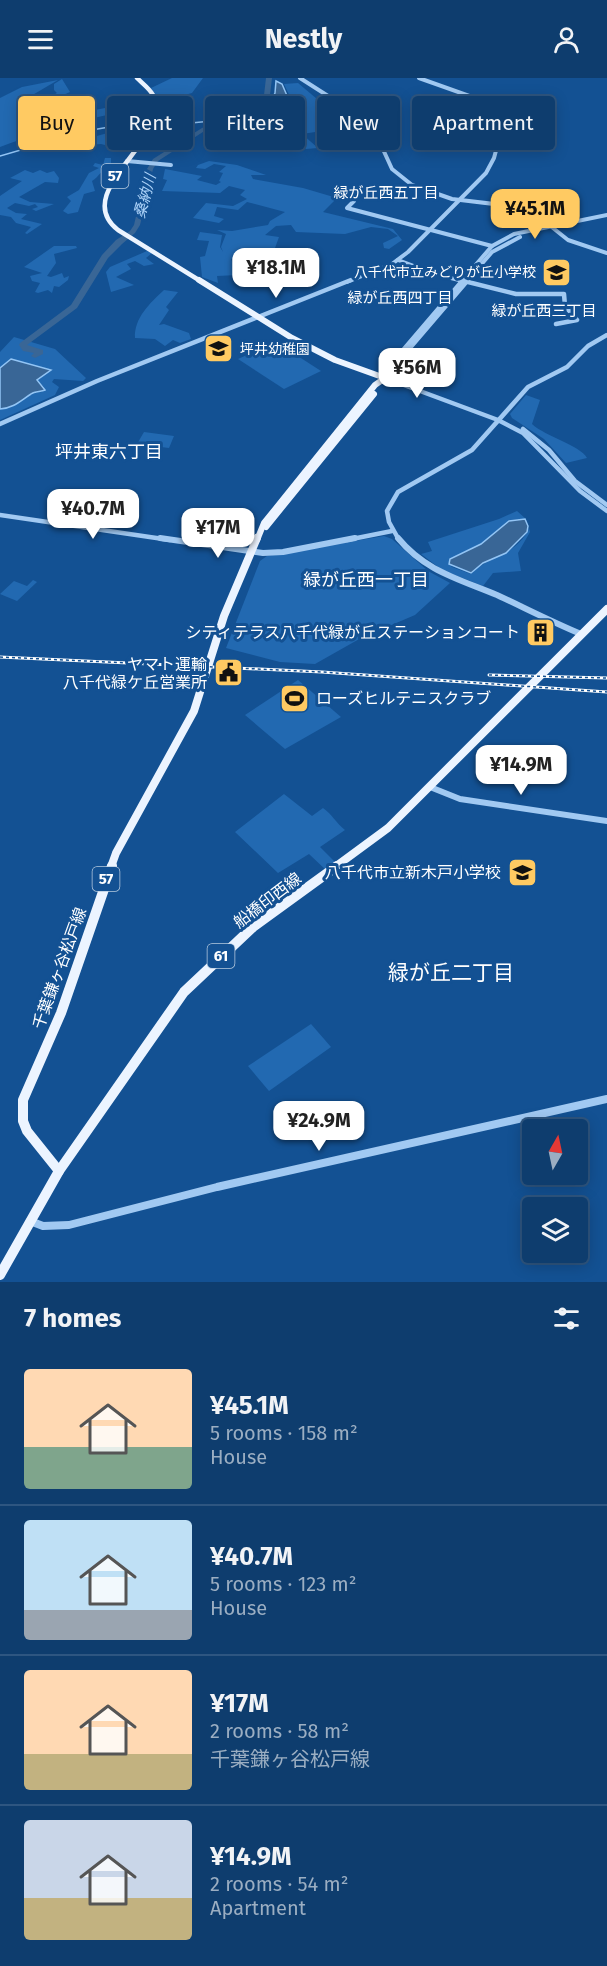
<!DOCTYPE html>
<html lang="en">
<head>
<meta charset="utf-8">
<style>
  :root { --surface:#0e3d6e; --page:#174473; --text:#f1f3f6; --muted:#9baec2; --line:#2e5681; --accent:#ffca62 }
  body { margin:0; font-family:"Fira Sans","Noto Sans JP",sans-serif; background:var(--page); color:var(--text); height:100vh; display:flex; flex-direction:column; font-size:22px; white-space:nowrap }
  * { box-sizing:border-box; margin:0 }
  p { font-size:20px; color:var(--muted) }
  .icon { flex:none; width:33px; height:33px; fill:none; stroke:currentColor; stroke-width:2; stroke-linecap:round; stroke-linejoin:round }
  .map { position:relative; height:1204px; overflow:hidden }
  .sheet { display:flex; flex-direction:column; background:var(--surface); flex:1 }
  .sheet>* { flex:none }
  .banner { position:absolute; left:18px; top:18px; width:572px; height:54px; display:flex; gap:12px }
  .needle { width:39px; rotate:9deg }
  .tools { position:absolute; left:522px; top:1041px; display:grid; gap:12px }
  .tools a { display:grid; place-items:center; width:66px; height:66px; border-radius:6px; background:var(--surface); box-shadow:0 3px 15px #0003,0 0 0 2px var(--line); font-size:30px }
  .price { position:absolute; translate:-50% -51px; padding:0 14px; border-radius:12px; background:#fff; color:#222; font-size:20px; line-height:39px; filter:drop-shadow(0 2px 3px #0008) }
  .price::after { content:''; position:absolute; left:50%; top:36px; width:18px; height:14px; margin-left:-9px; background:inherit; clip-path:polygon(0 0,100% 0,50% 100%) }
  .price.current { background:var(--accent); color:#111 }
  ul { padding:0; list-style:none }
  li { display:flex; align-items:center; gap:18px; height:150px; padding:0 24px }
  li+li { border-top:2px solid var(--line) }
  li span { display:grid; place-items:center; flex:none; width:168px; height:120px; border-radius:6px; color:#555 }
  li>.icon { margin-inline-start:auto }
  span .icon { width:72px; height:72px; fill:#fffc; stroke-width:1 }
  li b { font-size:26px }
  h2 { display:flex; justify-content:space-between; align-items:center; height:72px; padding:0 24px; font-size:26px }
  .chip { padding:0 21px; border-radius:6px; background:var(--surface); box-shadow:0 3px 15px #0003,0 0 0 2px var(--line); font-size:21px; line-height:54px }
  .chip.current { background:var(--accent); color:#111 }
  header { display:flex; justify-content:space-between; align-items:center; height:78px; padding:0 24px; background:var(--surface); font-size:27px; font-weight:700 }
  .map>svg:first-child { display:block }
</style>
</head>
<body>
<header><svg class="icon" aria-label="menu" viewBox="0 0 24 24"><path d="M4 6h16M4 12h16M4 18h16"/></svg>Nestly<svg class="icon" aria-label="person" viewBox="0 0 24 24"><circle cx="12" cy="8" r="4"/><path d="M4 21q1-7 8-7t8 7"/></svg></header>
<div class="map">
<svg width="607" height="1204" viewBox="0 0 607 1204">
  <rect width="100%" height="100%" fill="#135193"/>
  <!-- green -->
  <g fill="#2269b1">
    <path d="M172 0H203L192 15 158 24 163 21 162 19H155L151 10Z"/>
    <path d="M62 1 70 14 20 36 18 49H38L53 43 54 39 51 38 75 28 80 35 130 25 153 29C135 36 116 34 98 39 66 50 32 56 0 69V20L22 9 58 2 24 22 35 27 57 15 54 12V6Z"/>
    <path d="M298 5 317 21 328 19 347 31 319 36 315 43 322 53 302 56 318 70 306 71 292 55C275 57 244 66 230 63L228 60 239 51 251 53 297 44 303 33 291 21 284 6Z"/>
    <path d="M140 46H149L144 58 132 69 121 71 101 66 74 68 86 61Z"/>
    <path d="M105 80H111V85C103 90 99 99 92 103L95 113 84 116 78 134 68 136 63 133 71 123 67 119 79 112 89 95 99 90 93 88 95 85 103 87Z"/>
    <path d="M209 83 237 87 266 97H251L253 101 303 110 337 120 323 134 393 151 402 162 389 171 384 170 383 165 398 158 388 151 371 149 345 156 296 154 291 147 276 148 265 157 279 159 275 170 231 181 238 197 217 198 218 205 202 199 200 179 205 178 209 163 197 162 200 154 222 157 220 169 223 174 221 169 226 156 217 152 232 153 268 147 270 143 285 134 247 124 238 132 217 129 214 138 224 141 219 145 193 140 206 125 233 128 247 121 240 117 245 112 229 108 220 115 162 113 167 102 163 101 165 91 202 98 197 102 216 107 221 104 219 103 223 95 219 94 226 88 214 86 205 91 196 90 198 87Z"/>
    <path d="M25 92 33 95 40 92 47 95 54 93 59 100 58 105 45 104 19 119 30 124 54 126 36 133 32 131 38 129 35 126 29 128 15 125 7 130 16 135 27 136 21 141 42 146 27 156 25 155 31 149 16 145 11 139 0 137V118L22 103 10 100Z"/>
    <path d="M54 168H76L77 170 54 176 56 185 47 198 51 199 62 195 64 200 69 198 68 202 59 209 54 208 52 215 48 212 38 215 35 214 40 205 32 203 30 198 42 195 24 189Z"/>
    <path d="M147 173 152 175 146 180 154 186 144 188 135 183 127 186 131 191 116 199 134 207 111 214 106 194 110 189Z"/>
    <path d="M164 212 178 214 166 229 169 232 159 247 164 246 189 255 191 261 180 265 173 262 165 268 155 261 135 260C134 240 150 225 164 212Z"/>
    <path d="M14 259 55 271 86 300 83 303 54 301 52 304 59 309 55 317 0 342V331C15 330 26 314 42 314L44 309 37 302 46 295 8 285 0 290V274Z"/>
    <path d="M276 264 321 293 284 311 238 281Z"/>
    <path d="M526 317 540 322 532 346C546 359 580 367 587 380L566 385 544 361 512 340 510 336Z"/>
    <path d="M144 354 174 358 169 370 137 366Z"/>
    <path d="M517 433 526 441 509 442 481 466 448 485 452 489 471 496C487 478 518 477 529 450L530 454 518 475 521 493 493 495 483 508 442 492 421 476 432 473 428 464 499 441Z"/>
    <path d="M384 458 392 461 428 493 450 505 415 537 361 560 315 586 280 584 226 570 260 483 267 478Z"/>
    <path d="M33 502 37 504 17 523 0 516 14 503 27 508Z"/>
    <path d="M298 602 341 639 285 671 245 637Z"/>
    <path d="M284 716 312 738 323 730C332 736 336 745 345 752L320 769 337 786 327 793 309 776 278 795 235 754Z"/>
    <path d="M311 946 331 969 269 1013 248 988Z"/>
  </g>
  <!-- water -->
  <g fill="#396696" stroke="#93c5f5" stroke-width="1.5">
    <path d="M276 3 282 6 288 20 302 33 296 43 251 53 224 48 270 24 275 15Z"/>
    <path d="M11 281 51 292 37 302 45 312C41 314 35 313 31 316 20 323 14 330 0 331V290Z"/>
    <path d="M525 441 528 448 527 454 506 475 483 485 471 495 449 486 450 481 481 466 509 443Z"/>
  </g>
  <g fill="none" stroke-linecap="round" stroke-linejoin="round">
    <!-- stream -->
    <g stroke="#93c5f5" stroke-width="1.5">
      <path d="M155 42 191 45 222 42"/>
      <path d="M0 78 86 53 150 42"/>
    </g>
    <!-- river -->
    <path fill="#396696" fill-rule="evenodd" d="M266 0H272L270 17 264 25 206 52 158 83 153 91 140 147 135 155 122 166 108 180 77 230 27 267 43 272V276L35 280 31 278 34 275 23 273 19 267 20 265 71 227 102 177 116 162 130 153 134 147 147 91 153 81 202 50 260 23 264 17Z"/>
    <!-- tertiary-far3 -->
    <g stroke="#a1c9f2" stroke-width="4">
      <path d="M300 0 364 41 376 56 392 91 412 107 452 121 528 130 568 162 607 175"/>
      <path d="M419 0 520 36"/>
      <path d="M127 83 171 87"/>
      <path d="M354 123 347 130 492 168"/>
      <path d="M398 182 435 196 467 204"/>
      <path d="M347 204 392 186 408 174 486 95 494 80 501 54"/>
      <path d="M461 204 492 168 514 156 607 137"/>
      <path d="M466 204 492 174 520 159"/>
    </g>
    <!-- tertiary-far2 -->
    <g stroke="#a1c9f2" stroke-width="4.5">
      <path d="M460 202 516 216H564L565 228 577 242 556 246"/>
      <path d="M385 299 468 202"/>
      <path d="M385 300 387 291 463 202"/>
      <path d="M385 300 498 342 523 355 580 413 607 433"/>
      <path d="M0 346 97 303 351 202"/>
      <path d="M523 351 549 372 575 403 607 427"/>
      <path d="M0 437 170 462"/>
      <path d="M347 462 392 453"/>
      <path d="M399 462 389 444 387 433 398 414 472 372 528 309 567 289 588 268 607 257"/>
    </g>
    <!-- tertiary-far1 -->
    <g stroke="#a1c9f2" stroke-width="6">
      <path d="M160 460 263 475 283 474 355 460"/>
      <path d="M398 460C425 493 459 501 497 517 525 530 552 544 581 556"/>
      <path d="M430 709 460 721 607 743"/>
    </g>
    <!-- tertiary -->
    <path stroke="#a1c9f2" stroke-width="8" d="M30 1143 43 1148 69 1147 217 1109 607 1021"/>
    <!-- primary-far3 -->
    <path stroke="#ecf4ff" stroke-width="4.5" d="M137 0C142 5 150 11 153 17 176 59 68 113 118 152L202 204"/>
    <!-- primary-far2 -->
    <g stroke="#ecf4ff" stroke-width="6">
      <path d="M199 202 292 260 335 282 385 300"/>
      <path d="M266 449 374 316"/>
      <path d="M257 462 264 445 375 307 385 300"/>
    </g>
    <!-- primary-far1 -->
    <g stroke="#ecf4ff" stroke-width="8">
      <path d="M111 789 116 775 194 633 224 538 257 460"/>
      <path d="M335 789 388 750 607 531"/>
    </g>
    <!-- primary -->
    <g stroke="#ecf4ff" stroke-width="10">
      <path d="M59 1093 27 1053 23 1043V1022L61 935 112 788"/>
      <path d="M0 1197 59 1093 184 914 253 849 337 788"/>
    </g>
    <defs>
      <g id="rail">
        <path d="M0 579 322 594 607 614"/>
        <path d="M489 597 607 600"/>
      </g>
    </defs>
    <!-- rail casing -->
    <use href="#rail" stroke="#fff" stroke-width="3"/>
    <!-- rail -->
    <use href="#rail" stroke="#135193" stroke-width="1.5" stroke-dasharray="3" stroke-linecap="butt"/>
  </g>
  <!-- icons -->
  <defs>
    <symbol id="school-square" viewBox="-11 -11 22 22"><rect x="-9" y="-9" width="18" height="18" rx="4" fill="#ffca62" stroke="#135193"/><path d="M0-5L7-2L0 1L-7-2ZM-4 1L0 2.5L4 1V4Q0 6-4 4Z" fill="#111"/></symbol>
    <symbol id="building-square" viewBox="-11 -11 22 22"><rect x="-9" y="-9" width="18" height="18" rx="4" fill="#ffca62" stroke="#135193"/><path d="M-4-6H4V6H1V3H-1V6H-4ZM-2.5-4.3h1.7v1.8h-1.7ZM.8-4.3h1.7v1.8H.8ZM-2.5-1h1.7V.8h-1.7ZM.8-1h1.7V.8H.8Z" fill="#111"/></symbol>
    <symbol id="civic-square" viewBox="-11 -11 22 22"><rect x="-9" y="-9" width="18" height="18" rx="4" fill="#ffca62" stroke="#135193"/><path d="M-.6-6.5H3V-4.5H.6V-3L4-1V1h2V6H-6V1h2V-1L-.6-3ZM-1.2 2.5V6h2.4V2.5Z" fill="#111"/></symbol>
    <symbol id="stadium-square" viewBox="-11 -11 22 22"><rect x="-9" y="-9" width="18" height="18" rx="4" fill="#ffca62" stroke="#135193"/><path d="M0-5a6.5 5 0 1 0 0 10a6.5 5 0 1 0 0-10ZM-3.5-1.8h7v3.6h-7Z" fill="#111"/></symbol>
  </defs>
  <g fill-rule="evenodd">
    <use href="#school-square" x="540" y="178" width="33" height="33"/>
    <use href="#school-square" x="202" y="254" width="33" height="33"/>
    <use href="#building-square" x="524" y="538" width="33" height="33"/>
    <use href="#civic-square" x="212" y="578" width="33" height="33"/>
    <use href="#stadium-square" x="278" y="604" width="33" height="33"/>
    <use href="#school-square" x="506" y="778" width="33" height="33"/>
  </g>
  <g text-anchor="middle" stroke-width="6" stroke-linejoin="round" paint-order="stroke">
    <!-- far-poi labels -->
    <g font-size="14" fill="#fff" stroke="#135193" text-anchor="end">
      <text x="536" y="199">八千代市立みどりが丘小学校</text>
      <text x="240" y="276" text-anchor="start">坪井幼稚園</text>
    </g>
    <!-- shield labels -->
    <g fill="#135193" stroke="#b8cbdf" stroke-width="1.5">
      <rect x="101.5" y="86" width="27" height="24" rx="4.5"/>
      <rect x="92.5" y="789" width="27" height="24" rx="4.5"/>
      <rect x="207.5" y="866" width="27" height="24" rx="4.5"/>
    </g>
    <g font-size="15" font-weight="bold" fill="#fff">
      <text x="115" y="103">57</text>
      <text x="106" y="806">57</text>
      <text x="221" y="883">61</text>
    </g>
    <!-- far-neighbourhood labels -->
    <g font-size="15" fill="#fff" stroke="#135193">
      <text x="386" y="120">緑が丘西五丁目</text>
      <text x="400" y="225">緑が丘西四丁目</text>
      <text x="544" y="238">緑が丘西三丁目</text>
    </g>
    <!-- far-water labels -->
    <g font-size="15" font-style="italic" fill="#add3f9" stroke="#135193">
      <text transform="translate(145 118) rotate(-75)" y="5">桑納川</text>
    </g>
    <!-- poi labels -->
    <g font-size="16" fill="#fff" stroke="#135193" text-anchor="end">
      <text x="520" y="560">シティテラス八千代緑が丘ステーションコート</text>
      <text x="207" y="592">ヤマト運輸<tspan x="207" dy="18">八千代緑ケ丘営業所</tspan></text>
      <text x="316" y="626" text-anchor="start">ローズヒルテニスクラブ</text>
      <text x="501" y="800">八千代市立新木戸小学校</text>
    </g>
    <!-- street labels -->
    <g font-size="16" fill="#fff" stroke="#135193">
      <text transform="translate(267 822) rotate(-37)" y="6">船橋印西線</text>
      <text transform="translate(59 890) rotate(-70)" y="6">千葉鎌ヶ谷松戸線</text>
    </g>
    <!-- neighbourhood labels -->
    <g font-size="18" fill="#fff" stroke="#135193">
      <text x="109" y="380">坪井東六丁目</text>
      <text x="366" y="508">緑が丘西一丁目</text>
    </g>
    <!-- near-neighbourhood labels -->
    <g font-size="21" fill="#fff" stroke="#135193">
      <text x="451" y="902">緑が丘二丁目</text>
    </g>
  </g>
</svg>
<div class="tools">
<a><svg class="needle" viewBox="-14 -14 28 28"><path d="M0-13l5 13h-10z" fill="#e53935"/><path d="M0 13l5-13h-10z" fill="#9baec2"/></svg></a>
<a><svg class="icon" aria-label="layers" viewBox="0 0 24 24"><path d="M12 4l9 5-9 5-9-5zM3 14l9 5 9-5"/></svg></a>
</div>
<b class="price current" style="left:535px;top:162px">¥45.1M</b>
<b class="price" style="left:276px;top:221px">¥18.1M</b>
<b class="price" style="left:417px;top:321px">¥56M</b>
<b class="price" style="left:93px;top:462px">¥40.7M</b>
<b class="price" style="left:218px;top:481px">¥17M</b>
<b class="price" style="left:521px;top:718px">¥14.9M</b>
<b class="price" style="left:319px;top:1074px">¥24.9M</b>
<div class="banner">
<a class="chip current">Buy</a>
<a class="chip">Rent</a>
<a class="chip">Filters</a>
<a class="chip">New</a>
<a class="chip">Apartment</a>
</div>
</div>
<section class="sheet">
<h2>7 homes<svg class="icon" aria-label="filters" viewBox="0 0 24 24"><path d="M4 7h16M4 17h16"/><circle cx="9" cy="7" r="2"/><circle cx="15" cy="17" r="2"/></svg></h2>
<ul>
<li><span style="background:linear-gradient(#ffd9b3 65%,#7fa58c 0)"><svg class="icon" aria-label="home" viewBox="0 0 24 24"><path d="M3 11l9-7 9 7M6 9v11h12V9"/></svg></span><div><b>¥45.1M</b><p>5 rooms · 158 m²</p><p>House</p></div></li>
<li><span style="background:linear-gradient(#bfe0f5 75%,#9aa5b1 0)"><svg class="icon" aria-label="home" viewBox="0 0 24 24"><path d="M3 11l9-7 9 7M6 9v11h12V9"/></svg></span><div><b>¥40.7M</b><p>5 rooms · 123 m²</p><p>House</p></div></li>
<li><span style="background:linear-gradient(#ffd9b3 70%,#c2b280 0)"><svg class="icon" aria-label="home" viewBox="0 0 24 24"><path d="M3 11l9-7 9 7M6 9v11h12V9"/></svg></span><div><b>¥17M</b><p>2 rooms · 58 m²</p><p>千葉鎌ヶ谷松戸線</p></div></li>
<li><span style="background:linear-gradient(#c9d6e8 65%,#c2b280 0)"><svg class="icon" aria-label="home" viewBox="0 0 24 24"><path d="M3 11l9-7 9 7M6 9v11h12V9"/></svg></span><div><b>¥14.9M</b><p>2 rooms · 54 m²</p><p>Apartment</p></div></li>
</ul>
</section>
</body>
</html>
